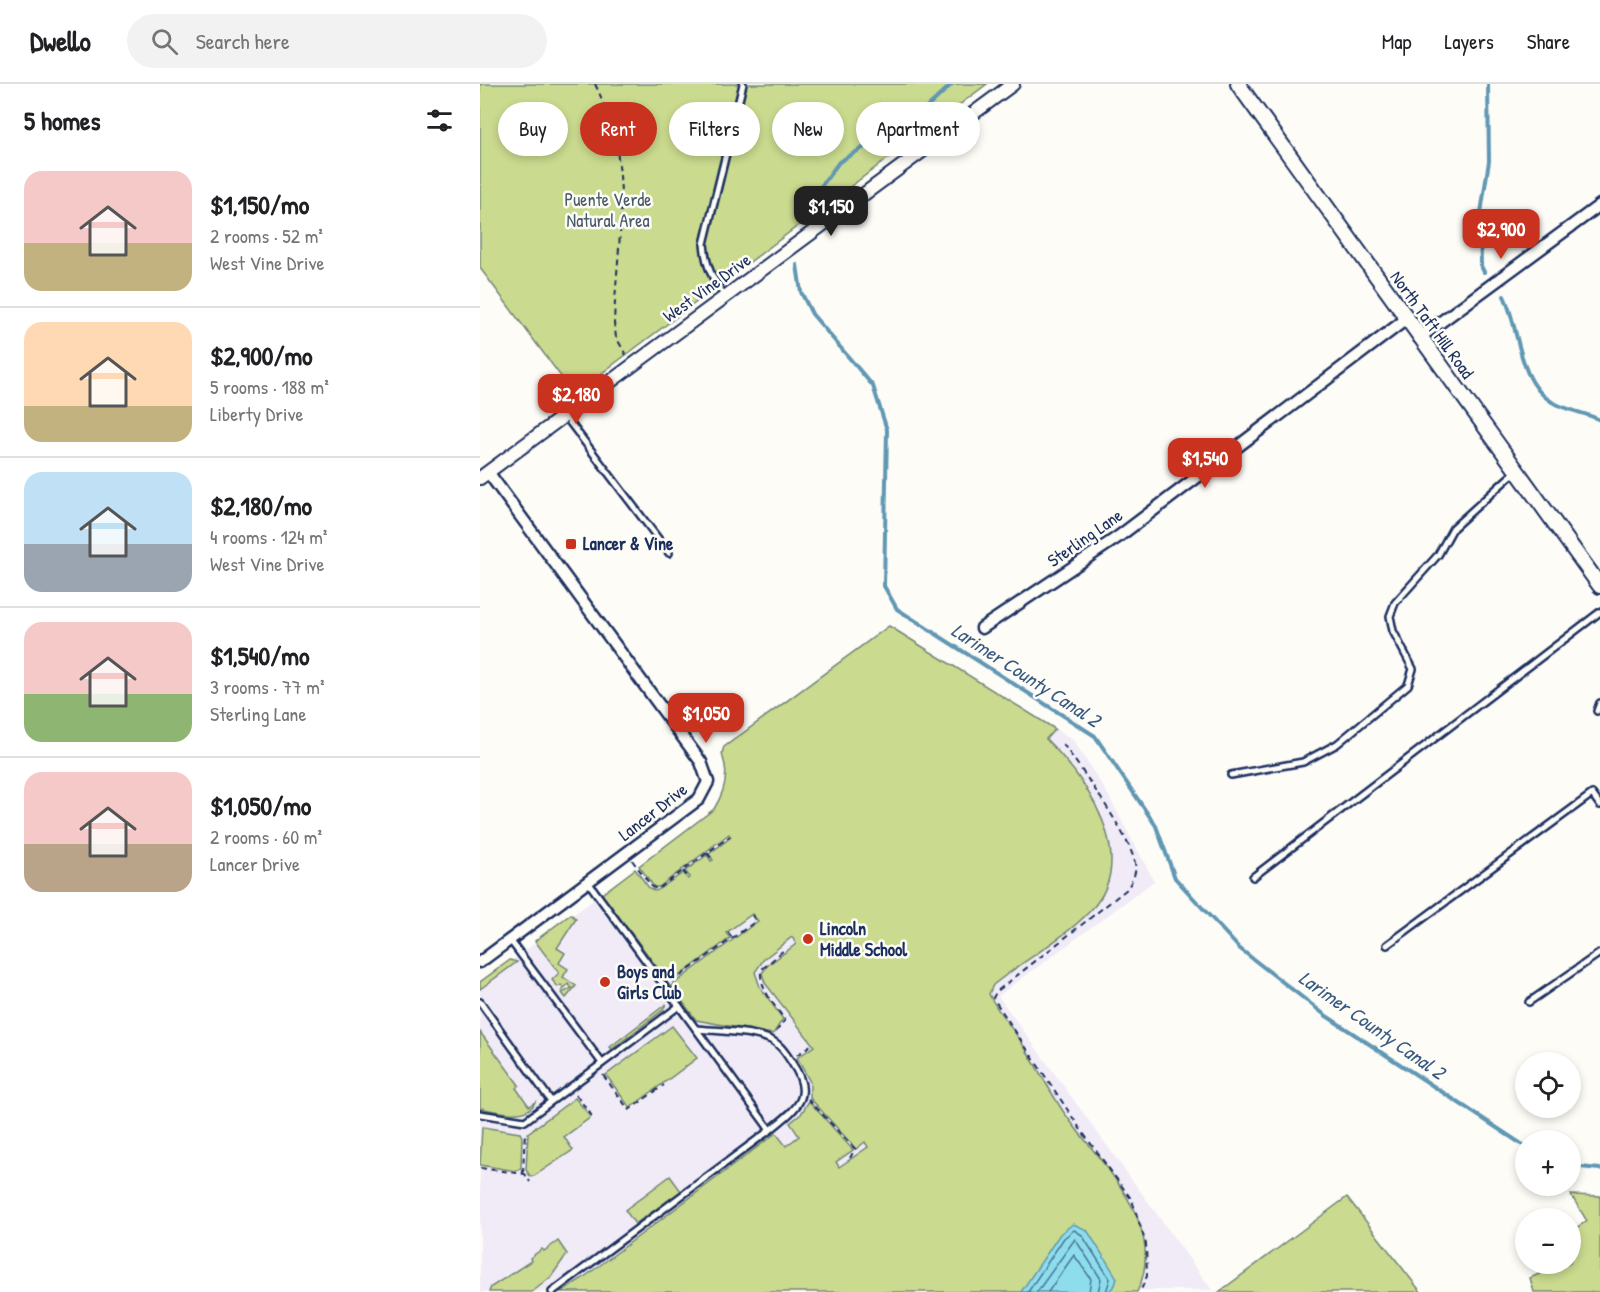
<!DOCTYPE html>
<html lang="en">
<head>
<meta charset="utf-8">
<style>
  :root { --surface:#fff; --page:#f2f2f2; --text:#202124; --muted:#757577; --line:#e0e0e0; --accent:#c8321e }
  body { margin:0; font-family:"Patrick Hand",sans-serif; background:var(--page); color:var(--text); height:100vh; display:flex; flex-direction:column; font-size:22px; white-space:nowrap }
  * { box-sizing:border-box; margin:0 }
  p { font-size:20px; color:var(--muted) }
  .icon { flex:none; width:33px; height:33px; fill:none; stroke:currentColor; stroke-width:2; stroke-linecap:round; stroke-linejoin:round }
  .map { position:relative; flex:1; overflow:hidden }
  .sheet { display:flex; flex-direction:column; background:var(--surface); width:480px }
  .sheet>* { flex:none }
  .hud { position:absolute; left:18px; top:18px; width:570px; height:54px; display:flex; gap:12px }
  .controls { position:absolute; left:1035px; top:968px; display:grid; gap:12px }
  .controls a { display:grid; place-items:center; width:66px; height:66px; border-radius:50%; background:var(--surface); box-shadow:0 3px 9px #0003; font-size:30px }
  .price { position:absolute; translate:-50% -51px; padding:0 14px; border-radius:12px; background:var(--accent); color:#fff; font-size:20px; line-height:39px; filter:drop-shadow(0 2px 3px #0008) }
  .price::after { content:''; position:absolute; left:50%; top:36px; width:18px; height:14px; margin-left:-9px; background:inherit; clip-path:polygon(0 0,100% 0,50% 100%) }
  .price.selected { background:#222; color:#fff }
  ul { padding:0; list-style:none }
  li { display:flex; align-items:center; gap:18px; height:150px; padding:0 24px }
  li+li { border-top:2px solid var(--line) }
  li span { display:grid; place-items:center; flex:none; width:168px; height:120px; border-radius:18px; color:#555 }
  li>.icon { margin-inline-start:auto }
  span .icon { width:72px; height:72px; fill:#fffc; stroke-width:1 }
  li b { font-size:26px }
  h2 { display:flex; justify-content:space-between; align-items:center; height:72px; padding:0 24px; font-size:26px }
  .tag { padding:0 21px; border-radius:27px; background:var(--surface); box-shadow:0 3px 9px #0003; font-size:21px; line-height:54px }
  .tag.selected { background:var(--accent); color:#fff }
  header { display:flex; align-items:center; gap:36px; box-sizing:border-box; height:84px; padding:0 30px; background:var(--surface); border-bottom:2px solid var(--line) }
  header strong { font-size:28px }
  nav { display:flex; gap:33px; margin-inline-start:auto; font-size:21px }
  .search { width:420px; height:54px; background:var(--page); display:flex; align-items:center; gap:15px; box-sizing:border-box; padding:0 21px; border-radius:33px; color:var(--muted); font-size:22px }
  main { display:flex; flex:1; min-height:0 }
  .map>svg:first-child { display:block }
</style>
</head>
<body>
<header>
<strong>Dwello</strong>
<div class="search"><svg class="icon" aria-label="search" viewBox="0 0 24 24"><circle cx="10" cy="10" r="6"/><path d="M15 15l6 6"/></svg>Search here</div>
<nav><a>Map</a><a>Layers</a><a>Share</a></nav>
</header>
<main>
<section class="sheet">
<h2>5 homes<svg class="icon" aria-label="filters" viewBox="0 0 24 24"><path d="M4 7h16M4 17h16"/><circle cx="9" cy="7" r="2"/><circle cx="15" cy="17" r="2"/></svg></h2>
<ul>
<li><span style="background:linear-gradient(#f6c9c9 60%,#c2b280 0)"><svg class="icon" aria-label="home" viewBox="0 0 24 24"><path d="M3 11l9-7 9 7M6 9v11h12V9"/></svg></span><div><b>$1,150/mo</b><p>2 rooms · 52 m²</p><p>West Vine Drive</p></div></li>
<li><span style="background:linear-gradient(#ffd9b3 70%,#c2b280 0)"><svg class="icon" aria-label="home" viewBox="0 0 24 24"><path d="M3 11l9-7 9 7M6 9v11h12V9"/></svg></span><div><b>$2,900/mo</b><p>5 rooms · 188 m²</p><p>Liberty Drive</p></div></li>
<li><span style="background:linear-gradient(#bfe0f5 60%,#9aa5b1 0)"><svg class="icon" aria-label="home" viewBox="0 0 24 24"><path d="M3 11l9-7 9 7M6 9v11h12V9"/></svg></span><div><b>$2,180/mo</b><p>4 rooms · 124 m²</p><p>West Vine Drive</p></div></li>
<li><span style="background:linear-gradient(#f6c9c9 60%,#8fb573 0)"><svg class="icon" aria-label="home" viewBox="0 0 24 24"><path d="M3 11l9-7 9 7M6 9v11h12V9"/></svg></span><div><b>$1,540/mo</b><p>3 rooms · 77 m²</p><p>Sterling Lane</p></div></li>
<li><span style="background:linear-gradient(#f6c9c9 60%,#b9a48a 0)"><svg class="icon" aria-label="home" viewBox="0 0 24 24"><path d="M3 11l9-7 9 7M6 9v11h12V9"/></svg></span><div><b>$1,050/mo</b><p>2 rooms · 60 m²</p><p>Lancer Drive</p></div></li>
</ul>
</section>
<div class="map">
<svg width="1120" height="1208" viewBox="0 0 1120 1208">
  <rect width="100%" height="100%" fill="#fdfcf7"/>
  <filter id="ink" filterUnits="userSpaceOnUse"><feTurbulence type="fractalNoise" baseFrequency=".0167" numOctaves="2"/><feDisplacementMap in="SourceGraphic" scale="12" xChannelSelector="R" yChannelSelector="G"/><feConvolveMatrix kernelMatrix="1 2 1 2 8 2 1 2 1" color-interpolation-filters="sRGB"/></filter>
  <g filter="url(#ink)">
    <!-- built -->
    <path fill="#f0ebf6" d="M409 542 593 656 627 709 674 797 518 912 732 1206 0 1208V900L228 731 240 715 244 704 245 682 241 669 244 663Z"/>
    <!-- green -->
    <g fill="#cada8e" stroke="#728476" stroke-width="1.5">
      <path d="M0 0H507L94 310 0 184Z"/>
      <path d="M409 542 575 645 566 655C606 695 661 773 611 826 584 855 545 875 513 901L509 910C517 927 530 941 540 956 555 979 568 1004 583 1027 618 1078 690 1139 657 1208H81L103 1194 296 1049 306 1062 319 1052 310 1039 321 1030 329 1017 373 1066 356 1078 359 1083 388 1063 385 1058 376 1065 330 1014V998L317 974 334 962 285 899 282 889 288 881 316 860 312 853 284 875 275 888 280 903 303 935 293 950 216 936 191 902 278 837 272 830 246 849 250 854 194 896 190 891 185 894 122 810 155 785 169 804 176 807 203 789 208 795 210 793 205 787 227 771 231 777 233 776 229 770 251 753 249 750 179 803H174L159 782 234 725C242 712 248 698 245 682 244 674 240 671 244 663Z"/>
      <path d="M91 830 96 835 77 864 85 869 79 879 88 885 83 893 96 902 86 914 82 909 92 904 88 900 81 908 83 904 81 901 78 903 72 896 79 889 55 857Z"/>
      <path d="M30 876 37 878 0 905V898Z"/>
      <path d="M186 920 183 926 132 965 130 963Z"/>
      <path d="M192 942 217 974 150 1024 126 991Z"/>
      <path d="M0 948 39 1001 36 1004 49 1022 55 1018C47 1037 16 1027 0 1024Z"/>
      <path d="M95 1014 111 1033 84 1053 93 1066 54 1092H50L46 1086 48 1049Z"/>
      <path d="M2 1043 40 1049 42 1053 41 1084 36 1087 0 1081Z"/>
      <path d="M190 1092 201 1107 155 1140 145 1126Z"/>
      <path d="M1091 1111 1120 1112V1208H1054L1050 1194 1066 1187 1063 1179H1090L1091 1147 1107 1137Z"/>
      <path d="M867 1113 941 1208H739Z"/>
      <path d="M78 1157 87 1170 71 1193 52 1208H9L11 1203 51 1177 50 1174 62 1165 64 1167Z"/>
    </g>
    <!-- water -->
    <path fill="#8eddec" stroke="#6097b3" stroke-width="1.5" d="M593 1140 607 1146 637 1194 635 1201 628 1208H541L580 1150Z"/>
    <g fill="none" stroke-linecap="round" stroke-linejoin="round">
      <!-- shore -->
      <g stroke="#497597" stroke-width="1.5">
        <path d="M548 1208 584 1154 594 1146 602 1151 630 1195 626 1208"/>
        <path d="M557 1208 595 1155 621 1195 618 1208"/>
        <path d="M568 1208 594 1171 611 1195 609 1208"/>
      </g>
      <!-- stream -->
      <g stroke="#6097b3" stroke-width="4">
        <path d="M324 135 337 108 359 78 440 30 472 0"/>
        <path d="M317 181 321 208 332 230 393 302 407 346 404 502 417 525 615 652 676 742 695 794 759 864 845 931 1046 1063"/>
        <path d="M1004 188 1001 182 1000 135 1009 77 1008 0"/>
        <path d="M1024 212C1040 245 1037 297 1072 318 1087 327 1105 328 1120 336"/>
        <path d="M1090 1082 1120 1085"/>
      </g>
      <defs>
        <g id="service">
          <path d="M245 212C232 195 226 182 224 160L263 0"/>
          <path d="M85 332 189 469"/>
          <path d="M1117 627 1120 619"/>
          <path d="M751 691 823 678 857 660 928 601 933 585 913 547 910 532 915 519 958 471 973 444 1036 387"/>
          <path d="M773 793 1120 528"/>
          <path d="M30 856 122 979"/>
          <path d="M907 861 1112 710 1120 721"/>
          <path d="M0 918 71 1017"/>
          <path d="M1049 918 1120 869"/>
          <path d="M216 945C236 947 268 947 286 954 299 958 305 968 312 979 335 1013 317 1024 290 1046"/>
          <path d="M0 1030 45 1037 199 922"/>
          <path d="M72 1208 290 1046 108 798"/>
        </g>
        <g id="minor">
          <path d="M939 254 1120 121"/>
          <path d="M502 544 638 453 925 236"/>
          <path d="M0 878 219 715 228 698 221 678 8 388"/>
        </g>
        <path id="tertiary" d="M0 394 533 0"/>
        <path id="secondary" d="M758 0 1120 502"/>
      </defs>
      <!-- service casing -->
      <use href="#service" stroke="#1b2f5e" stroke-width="10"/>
      <!-- minor casing -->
      <use href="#minor" stroke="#1b2f5e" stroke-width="15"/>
      <!-- tertiary casing -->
      <use href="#tertiary" stroke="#1b2f5e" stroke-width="16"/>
      <!-- secondary casing -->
      <use href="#secondary" stroke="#1b2f5e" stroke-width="18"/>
      <!-- path -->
      <g stroke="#1b2f5e" stroke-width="2" stroke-dasharray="6 4.5" stroke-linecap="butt">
        <path d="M115 0C156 84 137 151 134 239L136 253 146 271"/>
        <path d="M583 660C602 687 648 748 655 779 657 789 652 797 647 805L516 908 513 914 603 1049 652 1116 666 1160 667 1192 660 1208"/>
        <path d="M227 769 233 776"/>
        <path d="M152 776 172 803 178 805 250 752"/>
        <path d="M203 787 209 794"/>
        <path d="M248 848 252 854"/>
        <path d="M192 898 276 837 271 830"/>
        <path d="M296 948 305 936C295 922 279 904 281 886L304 866"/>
        <path d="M317 971 332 960"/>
        <path d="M123 991 149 1026 184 1001"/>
        <path d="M96 1011 112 1032"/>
        <path d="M328 1015 375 1065 370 1074"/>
        <path d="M0 1084 45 1090 50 1098"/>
        <path d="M43 1089 45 1047"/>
      </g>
      <!-- service -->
      <use href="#service" stroke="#fdfcf7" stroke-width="5"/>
      <!-- minor -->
      <use href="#minor" stroke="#fdfcf7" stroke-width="10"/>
      <!-- tertiary -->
      <use href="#tertiary" stroke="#fdfcf7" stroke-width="12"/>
      <!-- secondary -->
      <use href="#secondary" stroke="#fdfcf7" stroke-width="14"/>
    </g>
  </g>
  <!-- markers -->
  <g fill="#c8321e" stroke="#fdfcf7" stroke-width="2">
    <rect x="85" y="454" width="12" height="12" rx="3"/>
    <circle cx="328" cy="855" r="6"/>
    <circle cx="125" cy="898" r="6"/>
  </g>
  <g text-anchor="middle" stroke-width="5" stroke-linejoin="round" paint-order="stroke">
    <!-- park labels -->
    <g font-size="18" fill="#475a6a" stroke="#fdfcf7">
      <text x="128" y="122">Puente Verde<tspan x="128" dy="21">Natural Area</tspan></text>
    </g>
    <!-- street labels -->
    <g font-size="18" fill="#1b2f5e" stroke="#fdfcf7">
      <text transform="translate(227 204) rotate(-36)" y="6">West Vine Drive</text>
      <text transform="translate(952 241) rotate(54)" y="6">North Taft Hill Road</text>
      <text transform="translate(605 454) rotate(-35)" y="6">Sterling Lane</text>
      <text transform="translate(173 728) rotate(-38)" y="6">Lancer Drive</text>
    </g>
    <!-- poi labels -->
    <g font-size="18" font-weight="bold" fill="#1b2f5e" stroke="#fdfcf7" text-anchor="start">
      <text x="103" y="466">Lancer &amp; Vine</text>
      <text x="340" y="851">Lincoln<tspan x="340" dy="21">Middle School</tspan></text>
      <text x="137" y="894">Boys and<tspan x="137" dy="21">Girls Club</tspan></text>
    </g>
    <!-- water labels -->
    <g font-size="20" font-style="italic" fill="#385a82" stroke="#fdfcf7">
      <text transform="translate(546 591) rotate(33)" y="7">Larimer County Canal 2</text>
      <text transform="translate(892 941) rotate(35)" y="7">Larimer County Canal 2</text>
    </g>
  </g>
</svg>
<div class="controls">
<a><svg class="icon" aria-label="locate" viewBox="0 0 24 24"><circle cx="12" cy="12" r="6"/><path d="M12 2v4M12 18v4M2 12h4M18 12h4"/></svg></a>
<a>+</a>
<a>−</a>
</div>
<b class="price selected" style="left:351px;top:153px">$1,150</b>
<b class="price" style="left:1021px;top:176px">$2,900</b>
<b class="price" style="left:96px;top:341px">$2,180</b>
<b class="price" style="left:725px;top:405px">$1,540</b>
<b class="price" style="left:226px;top:660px">$1,050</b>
<div class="hud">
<a class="tag">Buy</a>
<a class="tag selected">Rent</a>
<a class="tag">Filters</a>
<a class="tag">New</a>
<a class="tag">Apartment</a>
</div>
</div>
</main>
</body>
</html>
